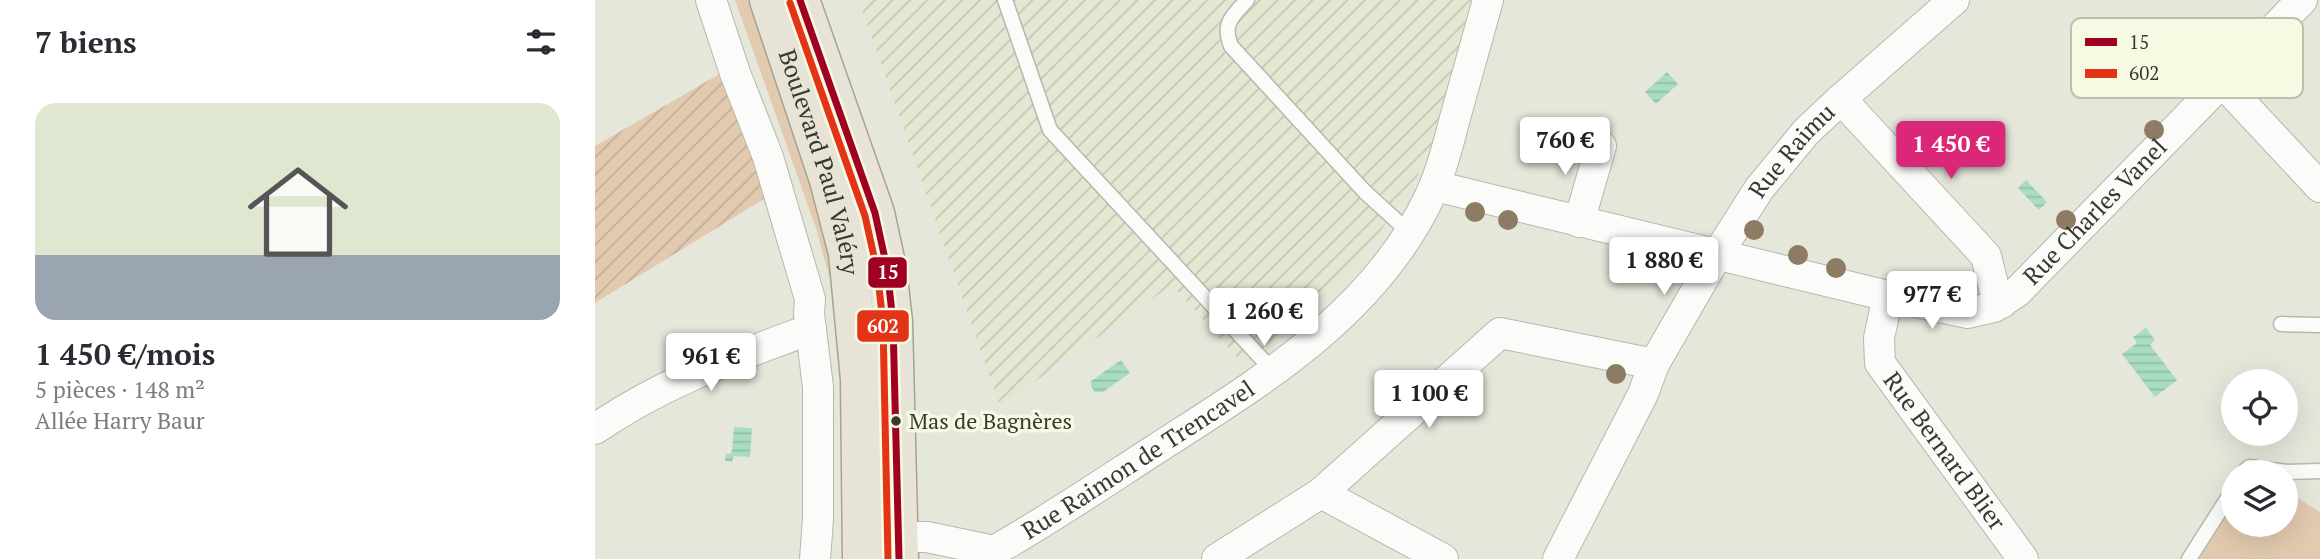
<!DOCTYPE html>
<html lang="fr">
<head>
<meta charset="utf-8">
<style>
  :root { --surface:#fff; --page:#f7f7f7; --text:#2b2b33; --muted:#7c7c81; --accent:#db2777 }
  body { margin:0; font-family:"PT Serif",serif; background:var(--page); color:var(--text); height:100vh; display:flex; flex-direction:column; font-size:26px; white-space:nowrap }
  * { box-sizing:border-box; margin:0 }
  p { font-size:23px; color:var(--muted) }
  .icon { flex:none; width:38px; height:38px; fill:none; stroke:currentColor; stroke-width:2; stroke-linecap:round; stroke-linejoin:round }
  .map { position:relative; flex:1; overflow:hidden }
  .sheet { display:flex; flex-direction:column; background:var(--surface); width:595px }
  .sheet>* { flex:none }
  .buttons { position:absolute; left:1626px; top:369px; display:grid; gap:14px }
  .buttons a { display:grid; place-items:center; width:77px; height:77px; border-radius:50%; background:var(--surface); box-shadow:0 7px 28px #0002; font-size:35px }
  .price { position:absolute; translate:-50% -60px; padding:0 16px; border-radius:7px; background:#fff; color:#222; font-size:23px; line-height:46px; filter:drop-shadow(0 2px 4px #0008) }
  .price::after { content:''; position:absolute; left:50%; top:42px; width:21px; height:16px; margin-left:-10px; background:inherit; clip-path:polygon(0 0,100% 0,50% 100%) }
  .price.selected { background:var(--accent); color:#fff }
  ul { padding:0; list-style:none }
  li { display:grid; align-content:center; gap:14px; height:371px; padding:0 35px }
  li span { display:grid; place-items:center; height:217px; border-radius:21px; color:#555 }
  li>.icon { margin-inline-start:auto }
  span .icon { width:126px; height:126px; fill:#fffc; stroke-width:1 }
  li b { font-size:30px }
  h2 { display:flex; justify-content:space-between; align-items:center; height:84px; padding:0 35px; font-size:30px }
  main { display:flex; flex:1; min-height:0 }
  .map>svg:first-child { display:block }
</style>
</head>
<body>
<main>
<section class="sheet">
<h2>7 biens<svg class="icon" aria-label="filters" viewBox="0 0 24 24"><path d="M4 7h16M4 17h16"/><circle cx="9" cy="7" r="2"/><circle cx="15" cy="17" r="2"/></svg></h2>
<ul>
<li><span style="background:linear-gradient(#dfe7d0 70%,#9aa5b1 0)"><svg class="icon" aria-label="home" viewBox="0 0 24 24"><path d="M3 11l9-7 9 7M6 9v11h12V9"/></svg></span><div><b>1 450 €/mois</b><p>5 pièces · 148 m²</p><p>Allée Harry Baur</p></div></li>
</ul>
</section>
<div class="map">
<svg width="1725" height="559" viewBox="0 0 1725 559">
  <defs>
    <pattern id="industrial-furrows" width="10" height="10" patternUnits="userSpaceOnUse" patternTransform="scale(1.75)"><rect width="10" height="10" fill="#e4e7d1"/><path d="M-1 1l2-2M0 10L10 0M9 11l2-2" fill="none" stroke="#c4c7b4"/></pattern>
    <pattern id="garden-furrows" width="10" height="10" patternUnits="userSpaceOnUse" patternTransform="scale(1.75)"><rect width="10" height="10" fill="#e2cab0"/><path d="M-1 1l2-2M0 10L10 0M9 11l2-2" fill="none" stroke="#c3ae98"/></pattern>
    <pattern id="water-rules" width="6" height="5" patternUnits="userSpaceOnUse" patternTransform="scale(1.75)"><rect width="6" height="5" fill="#a8dcc3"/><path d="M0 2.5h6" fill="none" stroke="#91bea8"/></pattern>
  </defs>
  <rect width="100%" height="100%" fill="#e6e7db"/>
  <!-- industrial -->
  <path fill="url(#industrial-furrows)" d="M264 0H877L838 143 818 185 763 263 744 286 689 335 648 364 577 285 405 406Z"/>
  <!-- grass -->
  <g fill="#e2cab0">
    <path d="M140 0H165L244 281 236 283 221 228Z"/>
    <path d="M1691 491 1725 512V559H1604L1638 503V525H1690Z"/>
  </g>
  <!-- garden -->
  <path fill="url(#garden-furrows)" d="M128 72 172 197 0 303V146Z"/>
  <!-- water -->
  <g fill="url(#water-rules)">
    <path d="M1072 72 1083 84 1061 104 1050 92Z"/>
    <path d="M1431 180 1452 202 1444 210 1423 188Z"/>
    <path d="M1551 328 1560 340 1555 345 1582 380 1560 397 1527 354 1542 343 1538 337Z"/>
    <path d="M526 360 535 373 508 392H500L496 387V381Z"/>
    <path d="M139 427 157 428 155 457 139 456 137 462 130 461 131 454H135L137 451Z"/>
  </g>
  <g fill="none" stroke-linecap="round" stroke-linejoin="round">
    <defs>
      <g id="service">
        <path d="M410 0 455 130 679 372"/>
        <path d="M652 0C637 17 627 23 636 46L770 192 815 233"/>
        <path d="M1686 324 1725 325"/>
        <path d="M1649 472 1654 467 1692 472 1725 471"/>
        <path d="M1594 559 1638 490"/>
      </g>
      <g id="minor">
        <path d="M116 0 140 73 173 157 215 299 214 314 223 387V519L220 559"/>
        <path d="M1628 83 1725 187"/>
        <path d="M1246 99 1391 256 1399 288 1407 303"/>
        <path id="s1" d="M840 186 1293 296 1373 313 1399 307 1422 292 1707 0"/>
        <path d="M984 222 1006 146"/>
        <path id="s2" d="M1293 296 1284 338 1285 363 1428 559"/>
        <path d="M0 429C70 381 138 358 216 329"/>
        <path d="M726 493 848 559"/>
        <path id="s3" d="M303 537H332L399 551C454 520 507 484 561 449 665 382 778 315 834 198 846 173 853 145 860 118 871 78 882 39 893 0"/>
        <path d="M622 559 726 493 905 333 1059 364"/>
        <path id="s4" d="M963 559 1048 394 1059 364 1122 255 1164 189 1211 132 1246 99 1359 0"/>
      </g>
      <g id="primary">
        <path id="s5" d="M174 0 234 180 253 253 265 379 267 559"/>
        <path d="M205 0 280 213 292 268 298 322 304 559"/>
      </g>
    </defs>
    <!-- service casing -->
    <use href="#service" stroke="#b6b8ad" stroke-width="17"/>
    <!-- minor casing -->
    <use href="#minor" stroke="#b6b8ad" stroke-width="32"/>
    <!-- primary casing -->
    <use href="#primary" stroke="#a9a38a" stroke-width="41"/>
    <!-- service -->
    <use href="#service" stroke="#fbfbfa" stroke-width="14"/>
    <!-- minor -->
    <use href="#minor" stroke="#fbfbfa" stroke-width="30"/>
    <!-- primary -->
    <use href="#primary" stroke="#e7e4d7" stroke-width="38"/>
    <defs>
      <path id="bus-1" d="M205 0 280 213 292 268 298 322 304 559"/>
      <path id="bus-2" d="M195 3 270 216 282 270 288 323 293 559"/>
    </defs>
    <!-- bus-1 casing -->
    <use href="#bus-1" stroke="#f7fae2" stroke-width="12"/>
    <!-- bus-2 casing -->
    <use href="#bus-2" stroke="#f7fae2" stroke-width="12"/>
    <!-- bus-1 -->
    <use href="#bus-1" stroke="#a00021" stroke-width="7"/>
    <!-- bus-2 -->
    <use href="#bus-2" stroke="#e43417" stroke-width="7"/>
  </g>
  <!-- trees -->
  <g fill="#8d7b63">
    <circle cx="1559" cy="130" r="10"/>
    <circle cx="880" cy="212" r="10"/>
    <circle cx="913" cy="220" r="10"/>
    <circle cx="1471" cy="220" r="10"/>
    <circle cx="1159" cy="230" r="10"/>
    <circle cx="1203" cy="255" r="10"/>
    <circle cx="1241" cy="268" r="10"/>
    <circle cx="1320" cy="286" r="10"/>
    <circle cx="1370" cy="295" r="10"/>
    <circle cx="1021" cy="374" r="10"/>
  </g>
  <!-- markers -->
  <circle fill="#383a30" stroke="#f7fae2" stroke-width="2.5" cx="301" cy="421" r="6"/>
  <g text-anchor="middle" stroke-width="7" stroke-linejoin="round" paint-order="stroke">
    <!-- bus labels -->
    <g font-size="22" fill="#383a30" stroke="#f7fae2" text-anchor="start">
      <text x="314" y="429">Mas de Bagnères</text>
    </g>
    <!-- street labels -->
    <g font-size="24" fill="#383a30" stroke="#f7fae2">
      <text dy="8" stroke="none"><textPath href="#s4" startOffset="472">Rue Raimu</textPath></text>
      <text dy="8" stroke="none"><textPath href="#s5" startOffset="170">Boulevard Paul Valéry</textPath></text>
      <text dy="8" stroke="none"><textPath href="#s1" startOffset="714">Rue Charles Vanel</textPath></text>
      <text dy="8" stroke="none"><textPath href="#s2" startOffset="177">Rue Bernard Blier</textPath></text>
      <text dy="8" stroke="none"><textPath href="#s3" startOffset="268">Rue Raimon de Trencavel</textPath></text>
    </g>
  </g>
  <!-- legend -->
  <rect x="1476" y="18" width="232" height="80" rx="10" fill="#f7fae2" stroke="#bec0ad" stroke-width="2"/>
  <rect x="1490" y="38" width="32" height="8" fill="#a00021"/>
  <rect x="1490" y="69" width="32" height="9" fill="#e43417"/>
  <g font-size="19" fill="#383a30">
    <text x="1534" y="49">15</text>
    <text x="1534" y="80">602</text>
  </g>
  <g stroke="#f7fae2" stroke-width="2.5">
    <rect x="272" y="256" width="41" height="33" rx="7" fill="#a00021"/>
    <rect x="261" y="309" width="54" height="34" rx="7" fill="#e43417"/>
  </g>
  <g font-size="19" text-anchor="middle" font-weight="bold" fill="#fff">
    <text x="293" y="279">15</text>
    <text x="288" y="333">602</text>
  </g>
</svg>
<div class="buttons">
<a><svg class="icon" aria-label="locate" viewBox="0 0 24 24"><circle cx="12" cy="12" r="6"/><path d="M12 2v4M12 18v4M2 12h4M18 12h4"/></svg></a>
<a><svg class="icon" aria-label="layers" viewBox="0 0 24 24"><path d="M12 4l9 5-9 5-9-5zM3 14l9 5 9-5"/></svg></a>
</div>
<b class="price" style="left:970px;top:177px">760 €</b>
<b class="price selected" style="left:1356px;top:181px">1 450 €</b>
<b class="price" style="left:1069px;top:297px">1 880 €</b>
<b class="price" style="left:1337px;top:331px">977 €</b>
<b class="price" style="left:669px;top:348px">1 260 €</b>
<b class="price" style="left:116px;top:393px">961 €</b>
<b class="price" style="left:834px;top:430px">1 100 €</b>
</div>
</main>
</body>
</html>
